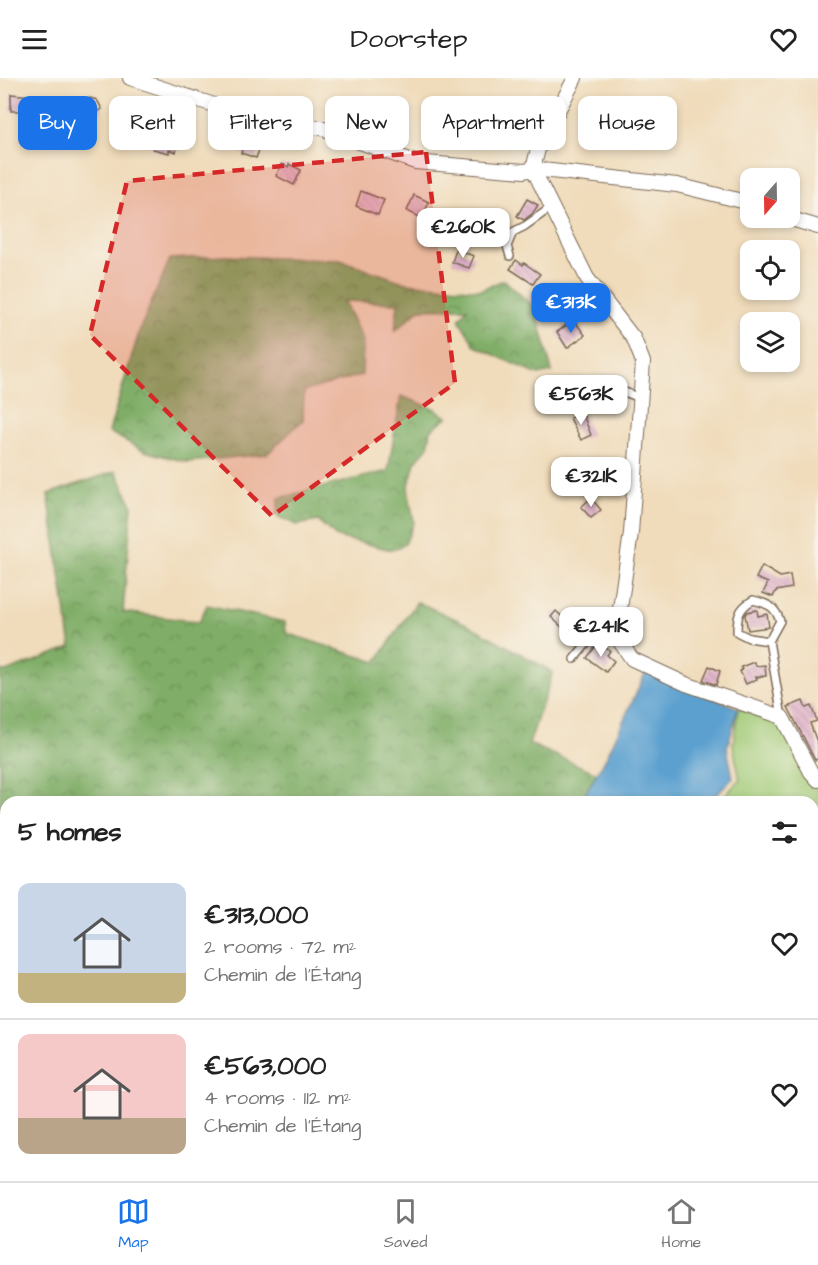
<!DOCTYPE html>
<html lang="en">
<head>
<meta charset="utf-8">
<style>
  :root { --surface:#fff; --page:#f6f6f6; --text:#222; --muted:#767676; --line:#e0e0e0; --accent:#1a73e8 }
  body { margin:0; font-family:"Architects Daughter",sans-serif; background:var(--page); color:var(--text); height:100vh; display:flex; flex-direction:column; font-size:22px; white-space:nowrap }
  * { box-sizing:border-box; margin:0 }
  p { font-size:20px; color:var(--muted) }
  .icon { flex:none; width:33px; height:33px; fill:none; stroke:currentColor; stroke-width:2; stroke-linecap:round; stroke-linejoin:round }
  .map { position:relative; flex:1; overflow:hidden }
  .details { position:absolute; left:0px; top:718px; width:819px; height:386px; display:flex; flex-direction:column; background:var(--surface); border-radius:18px 18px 0 0; box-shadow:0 3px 9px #0003 }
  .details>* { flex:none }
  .banner { position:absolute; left:18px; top:18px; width:783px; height:54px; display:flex; gap:12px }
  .needle { width:39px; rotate:200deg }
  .controls { position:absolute; left:740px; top:90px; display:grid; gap:12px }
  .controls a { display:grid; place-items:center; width:60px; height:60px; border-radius:12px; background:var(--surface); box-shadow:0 3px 9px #0003; font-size:30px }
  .price { position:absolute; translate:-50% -51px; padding:0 14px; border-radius:12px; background:#fff; color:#222; font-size:20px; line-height:39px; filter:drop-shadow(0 2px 3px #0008) }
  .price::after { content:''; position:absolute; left:50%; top:36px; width:18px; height:14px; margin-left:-9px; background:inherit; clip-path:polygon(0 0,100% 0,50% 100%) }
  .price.current { background:var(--accent); color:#fff }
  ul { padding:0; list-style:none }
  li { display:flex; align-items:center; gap:18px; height:150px; padding:0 18px }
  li+li { border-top:2px solid var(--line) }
  li span { display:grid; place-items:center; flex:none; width:168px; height:120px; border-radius:12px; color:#555 }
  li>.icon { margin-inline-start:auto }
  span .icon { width:72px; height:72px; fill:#fffc; stroke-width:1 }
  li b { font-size:26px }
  h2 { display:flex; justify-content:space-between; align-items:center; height:72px; padding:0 18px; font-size:26px }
  .tag { padding:0 21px; border-radius:12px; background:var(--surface); box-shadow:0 3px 9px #0003; font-size:21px; line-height:54px }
  .tag.current { background:var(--accent); color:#fff }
  header { display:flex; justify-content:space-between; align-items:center; height:78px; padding:0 18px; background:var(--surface); font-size:27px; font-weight:600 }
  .tabs { display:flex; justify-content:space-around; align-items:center; height:84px; border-top:2px solid var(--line); background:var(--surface); font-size:16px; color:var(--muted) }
  .tabs a { display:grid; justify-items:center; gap:3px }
  .tabs .current { color:var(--accent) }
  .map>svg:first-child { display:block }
</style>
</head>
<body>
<header><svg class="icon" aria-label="menu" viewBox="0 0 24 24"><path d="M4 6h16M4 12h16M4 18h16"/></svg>Doorstep<svg class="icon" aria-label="heart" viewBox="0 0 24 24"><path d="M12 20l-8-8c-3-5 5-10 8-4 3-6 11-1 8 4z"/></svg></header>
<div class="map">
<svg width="818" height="1103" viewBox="0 0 818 1103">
  <defs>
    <pattern id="forest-crowns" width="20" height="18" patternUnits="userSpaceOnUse" patternTransform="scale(1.5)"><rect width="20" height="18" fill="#80ae67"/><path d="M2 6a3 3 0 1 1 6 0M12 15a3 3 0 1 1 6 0" fill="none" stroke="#6a8e54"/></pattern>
    <pattern id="building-back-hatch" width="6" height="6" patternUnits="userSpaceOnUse" patternTransform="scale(1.5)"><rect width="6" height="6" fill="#e0b2c9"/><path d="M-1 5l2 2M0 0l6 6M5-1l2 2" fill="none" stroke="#c199ac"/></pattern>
  </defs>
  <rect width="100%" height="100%" fill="#f7f3e8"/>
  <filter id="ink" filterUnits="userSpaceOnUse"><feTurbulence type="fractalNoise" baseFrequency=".0167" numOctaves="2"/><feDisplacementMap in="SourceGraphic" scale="12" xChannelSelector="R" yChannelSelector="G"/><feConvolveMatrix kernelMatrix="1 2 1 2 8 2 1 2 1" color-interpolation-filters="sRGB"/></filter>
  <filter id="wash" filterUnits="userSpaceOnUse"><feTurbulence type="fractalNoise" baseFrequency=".008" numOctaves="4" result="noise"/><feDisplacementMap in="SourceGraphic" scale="24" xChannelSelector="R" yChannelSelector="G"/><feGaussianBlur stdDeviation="1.35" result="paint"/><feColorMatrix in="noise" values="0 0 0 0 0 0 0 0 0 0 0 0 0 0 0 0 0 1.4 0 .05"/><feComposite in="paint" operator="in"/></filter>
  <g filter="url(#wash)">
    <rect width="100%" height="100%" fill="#f0dbba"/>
    <!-- grass -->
    <g fill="#a0ca76" stroke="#6e7a4a" stroke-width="1.5">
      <path d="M738 630 777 642 818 710V1103H652L597 1098H813V724H718L740 702 733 668Z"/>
      <path d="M16 1098H125L135 1103H16Z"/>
    </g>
    <!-- forest -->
    <g fill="url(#forest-crowns)" stroke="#5e6c42" stroke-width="1.5">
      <path d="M225 178 340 182 406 205 480 212 504 202 536 231 552 294 538 297 475 268 459 241 468 230 420 231 395 253 398 225 344 223 363 263 362 297 304 313 303 342 267 376 187 384 144 373 109 354 140 251 170 181Z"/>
      <path d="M401 318 435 331 447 339 431 352 428 369 415 384 408 411 414 444 405 466 392 472 337 459 318 443 297 447 277 438 279 420 388 393Z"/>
      <path d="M116 393 132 427 123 534 199 544 207 527 285 544 286 555 376 584 417 524 467 546 553 594 529 666 597 695 580 724H6V777L0 776V592L6 594 71 569 48 416Z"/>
      <path d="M6 871V1098H16V1103H0V873Z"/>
      <path d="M125 1098H466L462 1103H274L273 1101 268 1103H135Z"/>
    </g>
    <!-- water -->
    <path fill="#5ca0d0" stroke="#4c6577" stroke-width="1.5" d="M646 594 738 630 727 670 733 700 709 724H580L606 680Z"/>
    <g id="blocks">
      <!-- building -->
      <g fill="url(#building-back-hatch)">
        <path d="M11 16 31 18 30 31 21 30V33H11Z"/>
        <path d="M90 20 97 22 102 31 96 35 94 40 90 38 88 45 73 41 78 22 84 23Z"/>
        <path d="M147 52 151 56 179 62 176 74 169 72V75L153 71 154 68 145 66 139 60Z"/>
        <path d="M245 61 261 67 256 80 241 75Z"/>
        <path d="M282 86 288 89 289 86 301 92 294 107 276 98Z"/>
        <path d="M361 113 384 122 378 137 356 128Z"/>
        <path d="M414 117 429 124 422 140 407 133Z"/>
        <path d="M527 121 538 127 533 135 524 142 517 138Z"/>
        <path d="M456 172 474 178 469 190 452 184Z"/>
        <path d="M516 182 523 187 524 185 540 196 533 206 510 191Z"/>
        <path d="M574 242 585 257 567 270 557 254Z"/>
        <path d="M582 334 591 357 581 362 570 340Z"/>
        <path d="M591 420 601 432 591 440 581 429Z"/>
        <path d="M762 488 780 499 790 497 792 510 776 513 773 519 763 515 768 505 756 500Z"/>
        <path d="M757 532 758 538 767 536 769 549 748 552 745 537 747 534Z"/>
        <path d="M556 533 569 545 572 541 584 551 576 562 551 539Z"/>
        <path d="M598 565 610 573 607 577 614 583 606 594 587 580Z"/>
        <path d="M754 584 756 588 765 587 766 598 756 599 757 601 746 606 740 593 742 592 741 589Z"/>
        <path d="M709 588 720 593 716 607 703 602Z"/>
        <path d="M803 623 806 630 811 628 817 643 810 645 818 667V681L815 682 788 629Z"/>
      </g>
    </g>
  </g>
  <g filter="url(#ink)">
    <use href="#blocks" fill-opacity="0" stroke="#7a6855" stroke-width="1.5"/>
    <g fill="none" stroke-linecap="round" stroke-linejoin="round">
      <defs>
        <g id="lane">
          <path d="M510 178 507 168 513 154 525 148 553 128"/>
          <path d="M578 325 588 311 609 308 640 320"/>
          <path d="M769 563 749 560 737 554C737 538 739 530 753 522 768 526 775 528 780 543L769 563 782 639"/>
          <path d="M574 581C587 564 598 553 617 544"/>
        </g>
        <g id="street">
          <path d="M130 0 239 35 321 50 415 84 524 93 533 91 677 107 750 125"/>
          <path d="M533 91 587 200 634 261 643 284 631 455 616 558 632 581 686 606 782 639 811 694 818 702"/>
          <path d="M533 91 538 71 575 0"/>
          <path d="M788 140 818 149"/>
        </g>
      </defs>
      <!-- lane casing -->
      <use href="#lane" stroke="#7a6855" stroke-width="10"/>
      <!-- street casing -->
      <use href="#street" stroke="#7a6855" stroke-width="16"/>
      <!-- lane -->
      <use href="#lane" stroke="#fff" stroke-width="7"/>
      <!-- street -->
      <use href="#street" stroke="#fff" stroke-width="14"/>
    </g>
  </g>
  <!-- marked area -->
  <path fill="#d62828" fill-opacity="0.2" stroke="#d62828" stroke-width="4.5" stroke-dasharray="12 8" stroke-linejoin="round" d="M426 74 455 305 272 438 90 257 127 103Z"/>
</svg>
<div class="controls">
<a><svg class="needle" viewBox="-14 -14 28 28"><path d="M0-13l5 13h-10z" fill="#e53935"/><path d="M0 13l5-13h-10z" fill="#767676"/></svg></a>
<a><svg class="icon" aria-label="locate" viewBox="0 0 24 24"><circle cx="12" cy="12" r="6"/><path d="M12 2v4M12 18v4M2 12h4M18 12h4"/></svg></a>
<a><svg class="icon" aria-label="layers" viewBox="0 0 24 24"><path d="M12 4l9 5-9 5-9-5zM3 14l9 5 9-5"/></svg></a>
</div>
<b class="price" style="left:463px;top:181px">€260K</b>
<b class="price current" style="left:571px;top:256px">€313K</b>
<b class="price" style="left:581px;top:348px">€563K</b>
<b class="price" style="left:591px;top:430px">€321K</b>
<b class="price" style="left:601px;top:580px">€241K</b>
<div class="banner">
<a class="tag current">Buy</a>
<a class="tag">Rent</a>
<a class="tag">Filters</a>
<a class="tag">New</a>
<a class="tag">Apartment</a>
<a class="tag">House</a>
</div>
<section class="details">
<h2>5 homes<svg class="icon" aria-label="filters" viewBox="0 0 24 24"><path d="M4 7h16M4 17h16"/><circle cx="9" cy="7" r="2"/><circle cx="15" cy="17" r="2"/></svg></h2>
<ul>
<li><span style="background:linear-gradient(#c9d6e8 75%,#c2b280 0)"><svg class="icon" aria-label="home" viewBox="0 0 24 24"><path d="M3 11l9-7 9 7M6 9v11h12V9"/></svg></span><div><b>€313,000</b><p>2 rooms · 72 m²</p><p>Chemin de l'Étang</p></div><svg class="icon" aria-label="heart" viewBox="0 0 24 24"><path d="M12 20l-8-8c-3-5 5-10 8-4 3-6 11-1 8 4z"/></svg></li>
<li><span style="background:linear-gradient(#f6c9c9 70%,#b9a48a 0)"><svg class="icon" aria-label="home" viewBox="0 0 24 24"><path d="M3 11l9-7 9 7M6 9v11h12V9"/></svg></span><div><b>€563,000</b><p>4 rooms · 112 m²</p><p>Chemin de l'Étang</p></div><svg class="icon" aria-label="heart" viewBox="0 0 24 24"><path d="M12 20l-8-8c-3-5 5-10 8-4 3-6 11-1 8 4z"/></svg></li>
</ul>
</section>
</div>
<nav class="tabs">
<a class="current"><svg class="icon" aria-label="map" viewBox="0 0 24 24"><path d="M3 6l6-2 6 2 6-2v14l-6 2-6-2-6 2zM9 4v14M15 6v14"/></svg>Map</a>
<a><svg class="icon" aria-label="saved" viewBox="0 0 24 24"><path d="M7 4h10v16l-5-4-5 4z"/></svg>Saved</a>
<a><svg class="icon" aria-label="home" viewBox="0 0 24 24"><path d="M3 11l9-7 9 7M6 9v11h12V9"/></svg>Home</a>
</nav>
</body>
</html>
